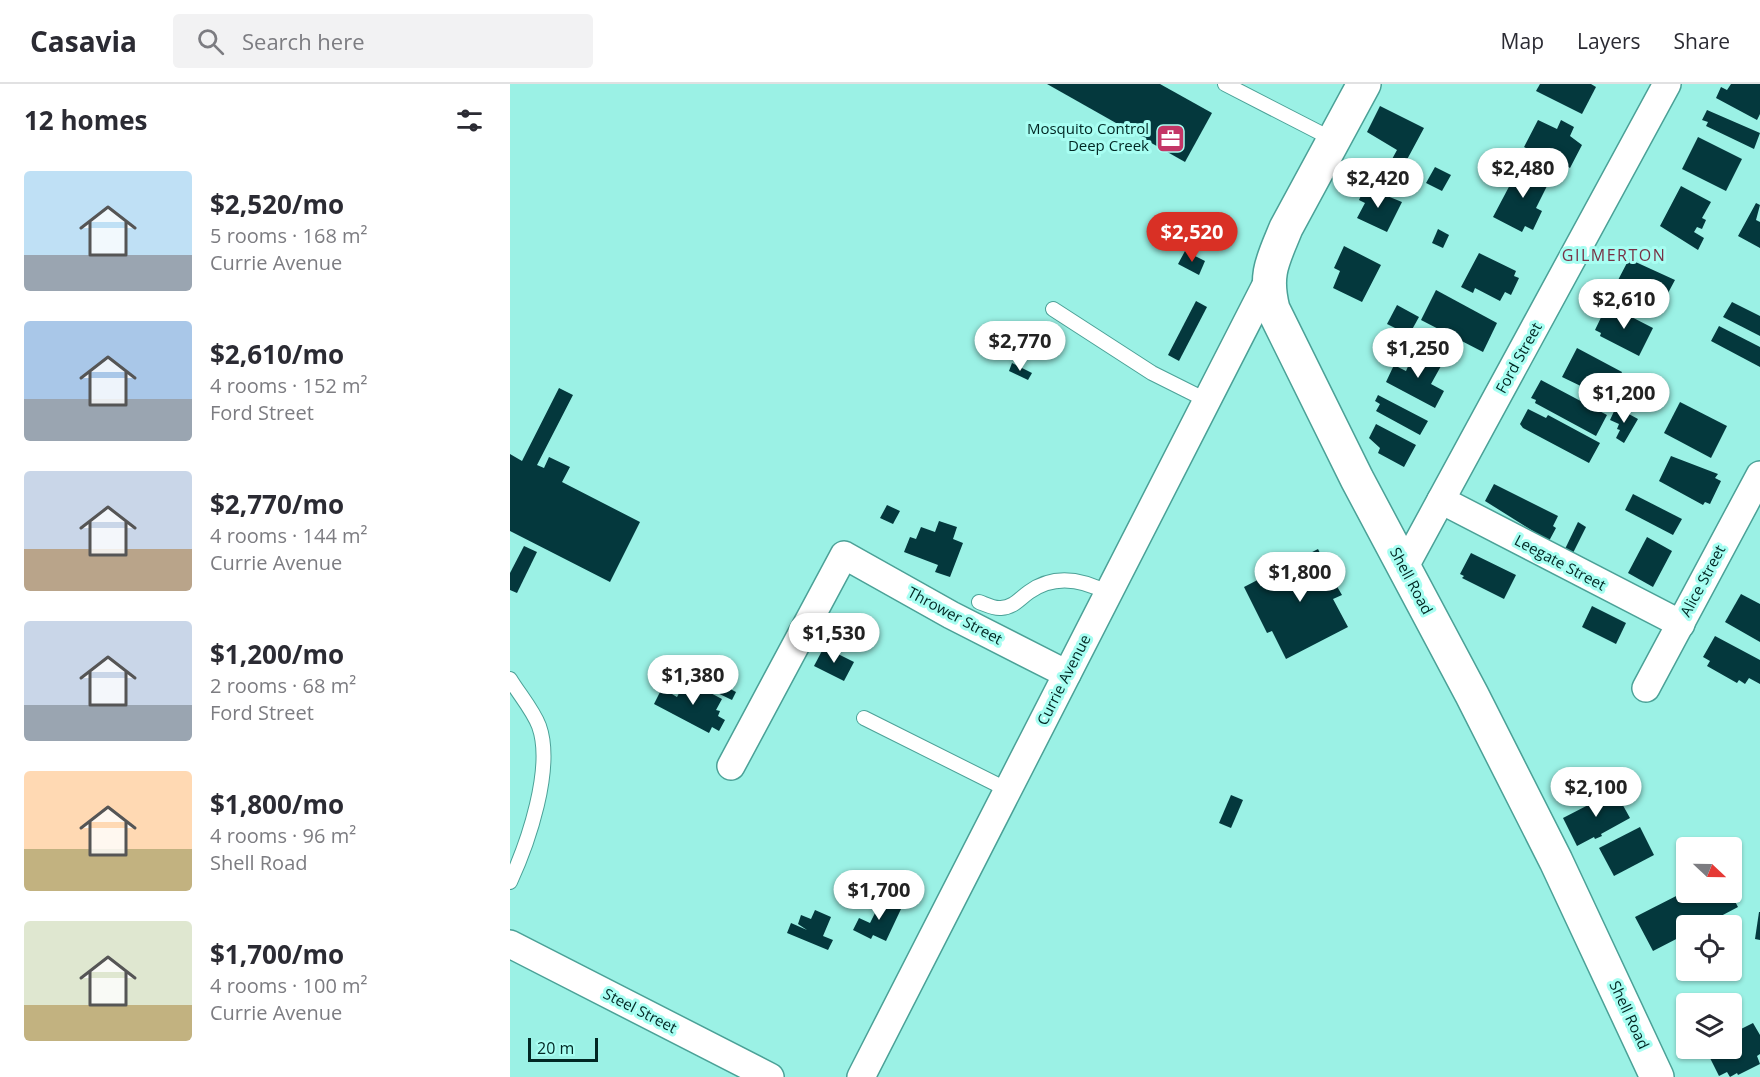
<!DOCTYPE html>
<html lang="en">
<head>
<meta charset="utf-8">
<style>
  :root { --surface:#fff; --page:#f2f2f3; --text:#2b2b33; --muted:#7c7c81; --line:#e1e1e2; --accent:#d93025 }
  body { margin:0; font-family:"Open Sans",sans-serif; background:var(--page); color:var(--text); height:100vh; display:flex; flex-direction:column; font-size:22px; white-space:nowrap }
  * { box-sizing:border-box; margin:0 }
  p { font-size:20px; color:var(--muted) }
  .icon { flex:none; width:33px; height:33px; fill:none; stroke:currentColor; stroke-width:2; stroke-linecap:round; stroke-linejoin:round }
  .map { position:relative; flex:1; overflow:hidden }
  .side { display:flex; flex-direction:column; background:var(--surface); width:510px }
  .side>* { flex:none }
  .needle { width:39px; rotate:112deg }
  .tools { position:absolute; left:1166px; top:753px; display:grid; gap:12px }
  .tools a { display:grid; place-items:center; width:66px; height:66px; border-radius:6px; background:var(--surface); box-shadow:0 2px 4px #0004; font-size:30px }
  .scale { position:absolute; left:18px; bottom:15px; width:70px; box-sizing:border-box; padding-left:6px; border:3px solid #012723; border-top:0; font-size:16px; line-height:21px; white-space:nowrap; color:#012723; -webkit-text-stroke:4px #a8fef2; paint-order:stroke }
  .price { position:absolute; translate:-50% -51px; padding:0 14px; border-radius:21px; background:#fff; color:#222; font-size:20px; line-height:39px; filter:drop-shadow(0 2px 3px #0008) }
  .price::after { content:''; position:absolute; left:50%; top:36px; width:18px; height:14px; margin-left:-9px; background:inherit; clip-path:polygon(0 0,100% 0,50% 100%) }
  .price.active { background:var(--accent); color:#fff }
  ul { padding:0; list-style:none }
  li { display:flex; align-items:center; gap:18px; height:150px; padding:0 24px }
  li span { display:grid; place-items:center; flex:none; width:168px; height:120px; border-radius:6px; color:#555 }
  li>.icon { margin-inline-start:auto }
  span .icon { width:72px; height:72px; fill:#fffc; stroke-width:1 }
  li b { font-size:26px }
  h2 { display:flex; justify-content:space-between; align-items:center; height:72px; padding:0 24px; font-size:26px }
  header { display:flex; align-items:center; gap:36px; box-sizing:border-box; height:84px; padding:0 30px; background:var(--surface); border-bottom:2px solid var(--line) }
  header strong { font-size:28px }
  nav { display:flex; gap:33px; margin-inline-start:auto; font-size:21px }
  .search { width:420px; height:54px; background:var(--page); display:flex; align-items:center; gap:15px; box-sizing:border-box; padding:0 21px; border-radius:6px; color:var(--muted); font-size:22px }
  main { display:flex; flex:1; min-height:0 }
  .map>svg:first-child { display:block }
</style>
</head>
<body>
<header>
<strong>Casavia</strong>
<div class="search"><svg class="icon" aria-label="search" viewBox="0 0 24 24"><circle cx="10" cy="10" r="6"/><path d="M15 15l6 6"/></svg>Search here</div>
<nav><a>Map</a><a>Layers</a><a>Share</a></nav>
</header>
<main>
<section class="side">
<h2>12 homes<svg class="icon" aria-label="filters" viewBox="0 0 24 24"><path d="M4 7h16M4 17h16"/><circle cx="9" cy="7" r="2"/><circle cx="15" cy="17" r="2"/></svg></h2>
<ul>
<li><span style="background:linear-gradient(#bfe0f5 70%,#9aa5b1 0)"><svg class="icon" aria-label="home" viewBox="0 0 24 24"><path d="M3 11l9-7 9 7M6 9v11h12V9"/></svg></span><div><b>$2,520/mo</b><p>5 rooms · 168 m²</p><p>Currie Avenue</p></div></li>
<li><span style="background:linear-gradient(#a9c7e8 65%,#9aa5b1 0)"><svg class="icon" aria-label="home" viewBox="0 0 24 24"><path d="M3 11l9-7 9 7M6 9v11h12V9"/></svg></span><div><b>$2,610/mo</b><p>4 rooms · 152 m²</p><p>Ford Street</p></div></li>
<li><span style="background:linear-gradient(#c9d6e8 65%,#b9a48a 0)"><svg class="icon" aria-label="home" viewBox="0 0 24 24"><path d="M3 11l9-7 9 7M6 9v11h12V9"/></svg></span><div><b>$2,770/mo</b><p>4 rooms · 144 m²</p><p>Currie Avenue</p></div></li>
<li><span style="background:linear-gradient(#c9d6e8 70%,#9aa5b1 0)"><svg class="icon" aria-label="home" viewBox="0 0 24 24"><path d="M3 11l9-7 9 7M6 9v11h12V9"/></svg></span><div><b>$1,200/mo</b><p>2 rooms · 68 m²</p><p>Ford Street</p></div></li>
<li><span style="background:linear-gradient(#ffd9b3 65%,#c2b280 0)"><svg class="icon" aria-label="home" viewBox="0 0 24 24"><path d="M3 11l9-7 9 7M6 9v11h12V9"/></svg></span><div><b>$1,800/mo</b><p>4 rooms · 96 m²</p><p>Shell Road</p></div></li>
<li><span style="background:linear-gradient(#dfe7d0 70%,#c2b280 0)"><svg class="icon" aria-label="home" viewBox="0 0 24 24"><path d="M3 11l9-7 9 7M6 9v11h12V9"/></svg></span><div><b>$1,700/mo</b><p>4 rooms · 100 m²</p><p>Currie Avenue</p></div></li>
</ul>
</section>
<div class="map">
<svg width="1250" height="993" viewBox="0 0 1250 993">
  <rect width="100%" height="100%" fill="#9bf1e5"/>
  <!-- building -->
  <g fill="#04383d">
    <path d="M537 0H650L702 29 675 78Z"/>
    <path d="M1030 0H1081L1086 3 1072 30 1026 7Z"/>
    <path d="M1221 0H1250V30L1247 36 1206 14 1211 3 1217 6Z"/>
    <path d="M870 22 914 44 893 83 881 77 887 66 857 48Z"/>
    <path d="M1197 26 1250 49 1244 65 1196 42 1198 38 1192 36Z"/>
    <path d="M1028 36 1047 45 1051 36 1064 43 1060 52 1072 61 1060 84 1053 80 1051 83 1014 63Z"/>
    <path d="M1188 53 1232 75 1216 107 1172 85Z"/>
    <path d="M1012 78 1041 94 1026 124 1032 127 1023 146 1015 142 1012 148 983 133Z"/>
    <path d="M925 83 941 91 932 107 916 99Z"/>
    <path d="M1171 102 1201 118 1192 134 1196 136 1192 145 1187 143 1184 148 1194 154 1188 166 1150 142Z"/>
    <path d="M855 103 892 118 877 148 847 134 855 119 849 116Z"/>
    <path d="M1246 119 1250 121 1246 136 1250 138V164L1228 152Z"/>
    <path d="M928 145 939 151 933 164 922 159Z"/>
    <path d="M834 162 871 181 852 218 823 204 830 187 824 184Z"/>
    <path d="M675 167 695 177 689 191 668 180Z"/>
    <path d="M969 169 1006 187 1004 192 1009 194 1001 211 995 208 990 217 965 204 963 209 951 203Z"/>
    <path d="M1119 175 1165 196 1150 224 1111 204 1113 201 1107 198Z"/>
    <path d="M926 206 987 239 973 268 911 236Z"/>
    <path d="M686 217 697 223 669 277 658 271Z"/>
    <path d="M1222 218 1250 232V252L1213 233Z"/>
    <path d="M887 221 909 233 899 251 877 240Z"/>
    <path d="M1096 223 1104 224 1143 244 1129 272 1090 252 1091 249 1085 246Z"/>
    <path d="M1209 242 1250 263V283L1201 257Z"/>
    <path d="M1067 264 1112 288 1104 305 1109 308 1104 318 1052 293Z"/>
    <path d="M901 266 931 282 921 300 934 307 925 324 876 298 884 281 896 287 900 278 895 276Z"/>
    <path d="M502 279 522 289 518 296 499 287Z"/>
    <path d="M1137 291 1149 297 1139 314 1128 308Z"/>
    <path d="M1031 296 1097 331 1086 352 1025 319 1026 316 1021 314Z"/>
    <path d="M49 304 63 311 27 381 34 384 39 373 60 383 52 398 130 438 100 498 0 447V370L12 377Z"/>
    <path d="M868 311 918 337 910 351 866 327 870 320 865 317Z"/>
    <path d="M1170 318 1217 342 1201 374 1154 349Z"/>
    <path d="M1106 323 1128 335 1114 359 1106 354 1110 346 1107 345 1109 340 1100 336Z"/>
    <path d="M1018 325 1036 334 1038 331 1090 359 1079 379 1013 344 1010 340Z"/>
    <path d="M866 340 906 361 894 383 868 369 870 364 859 354Z"/>
    <path d="M1161 372 1208 390 1205 394 1211 397 1200 420 1195 418 1193 421 1149 397Z"/>
    <path d="M984 400 1048 432 1043 442 1046 444 1039 457 975 417Z"/>
    <path d="M1123 410 1172 435 1163 451 1115 426Z"/>
    <path d="M377 421 390 427 383 440 370 434Z"/>
    <path d="M429 437 447 443 443 455 453 459 440 493 425 488 428 481 394 468 400 453 406 455 411 443 425 448Z"/>
    <path d="M1068 438 1076 443 1063 469 1055 465Z"/>
    <path d="M1137 453 1162 467 1143 503 1118 489Z"/>
    <path d="M14 462 27 468 7 509 0 506V489Z"/>
    <path d="M808 465 814 477 822 473 833 494 825 499 832 511 823 515 838 543 776 575 762 547 757 549 734 503Z"/>
    <path d="M961 469 1006 491 994 515 952 494 954 492 950 490Z"/>
    <path d="M1231 510 1250 520V558L1215 538Z"/>
    <path d="M1082 522 1116 539 1106 560 1072 543Z"/>
    <path d="M1205 552 1250 576V600L1239 594 1235 600 1229 596 1227 599 1197 582 1200 577 1193 573Z"/>
    <path d="M314 563 344 578 334 597 304 582Z"/>
    <path d="M176 596 212 615 206 626 210 627 208 632 215 636 209 647 202 643 199 649 144 620 152 604 167 613Z"/>
    <path d="M203 596 226 608 222 616 199 605Z"/>
    <path d="M1092 706 1095 712 1105 707 1120 734 1091 750 1092 752 1085 755 1084 753 1067 762 1053 734 1084 718 1081 711Z"/>
    <path d="M721 711 733 716 721 744 709 739Z"/>
    <path d="M1130 743 1144 771 1104 792 1089 764Z"/>
    <path d="M1176 807 1220 808 1228 823 1192 842H1176V850L1143 867 1125 833Z"/>
    <path d="M365 813 391 825 376 857 363 851 361 855 343 846 349 834 360 839 367 825 360 822Z"/>
    <path d="M305 826 321 833 313 852 323 856 318 866 277 849 281 839 297 846 288 840 291 831 301 835Z"/>
    <path d="M1249 828H1250V856L1245 855Z"/>
    <path d="M1243 939 1250 951V970L1247 972 1250 980 1228 991 1227 989 1220 993 1217 988 1209 992 1195 964H1221V950Z"/>
  </g>
  <g fill="none" stroke-linecap="round" stroke-linejoin="round">
    <defs>
      <g id="service">
        <path d="M715 0 824 56"/>
        <path d="M543 225 642 289 696 316"/>
        <path d="M469 518C475 520 484 525 491 524 504 523 509 515 519 508 544 490 572 495 598 509"/>
        <path d="M0 595C9 610 23 626 29 642 44 684 18 759 0 798"/>
        <path d="M354 634 498 706"/>
      </g>
      <g id="minor">
        <path d="M931 416 1171 540"/>
        <path d="M894 484 1157 0"/>
        <path d="M1136 604 1250 391"/>
        <path d="M221 682 334 471 441 531 557 590"/>
        <path d="M0 860 260 993"/>
        <path d="M351 993 757 199"/>
      </g>
      <path id="tertiary" d="M854 0 776 144C763 176 754 190 763 225L847 395 962 611 1046 777 1147 993"/>
    </defs>
    <!-- service casing -->
    <use href="#service" stroke="#4ba197" stroke-width="16"/>
    <!-- minor casing -->
    <use href="#minor" stroke="#4ba197" stroke-width="30"/>
    <!-- tertiary casing -->
    <use href="#tertiary" stroke="#4ba197" stroke-width="36"/>
    <!-- service -->
    <use href="#service" stroke="#fff" stroke-width="14"/>
    <!-- minor -->
    <use href="#minor" stroke="#fff" stroke-width="27"/>
    <!-- tertiary -->
    <use href="#tertiary" stroke="#fff" stroke-width="33"/>
  </g>
  <!-- icons -->
  <defs>
    <symbol id="office-square" viewBox="-11 -11 22 22"><rect x="-9" y="-9" width="18" height="18" rx="4" fill="#c43666" stroke="#a8fef2"/><path d="M-6-3h4V-5.5h4V-3h4V5H-6ZM-1-4.5V-3h2v-1.5ZM-6 0V1H6V0Z" fill="#fff"/></symbol>
  </defs>
  <g fill-rule="evenodd">
    <use href="#office-square" x="644" y="38" width="33" height="33"/>
  </g>
  <g text-anchor="middle" stroke-width="6" stroke-linejoin="round" paint-order="stroke">
    <!-- poi labels -->
    <g font-size="15" fill="#012723" stroke="#a8fef2" text-anchor="end">
      <text x="639" y="50">Mosquito Control<tspan x="639" dy="17">Deep Creek</tspan></text>
    </g>
    <!-- street labels -->
    <g font-size="15" fill="#012723" stroke="#a8fef2">
      <text transform="translate(1009 274) rotate(-61)" y="5">Ford Street</text>
      <text transform="translate(1050 479) rotate(28)" y="5">Leegate Street</text>
      <text transform="translate(901 497) rotate(62)" y="5">Shell Road</text>
      <text transform="translate(1193 497) rotate(-62)" y="5">Alice Street</text>
      <text transform="translate(445 532) rotate(28)" y="5">Thrower Street</text>
      <text transform="translate(554 596) rotate(-63)" y="5">Currie Avenue</text>
      <text transform="translate(130 927) rotate(27)" y="5">Steel Street</text>
      <text transform="translate(1119 931) rotate(65)" y="5">Shell Road</text>
    </g>
    <!-- neighbourhood labels -->
    <g font-size="16" letter-spacing="1.5" fill="#783145" stroke="#a8fef2">
      <text x="1104" y="177">GILMERTON</text>
    </g>
  </g>
</svg>
<div class="tools">
<a><svg class="needle" viewBox="-14 -14 28 28"><path d="M0-13l5 13h-10z" fill="#e53935"/><path d="M0 13l5-13h-10z" fill="#7c7c81"/></svg></a>
<a><svg class="icon" aria-label="locate" viewBox="0 0 24 24"><circle cx="12" cy="12" r="6"/><path d="M12 2v4M12 18v4M2 12h4M18 12h4"/></svg></a>
<a><svg class="icon" aria-label="layers" viewBox="0 0 24 24"><path d="M12 4l9 5-9 5-9-5zM3 14l9 5 9-5"/></svg></a>
</div>
<div class="scale">20 m</div>
<b class="price" style="left:1013px;top:115px">$2,480</b>
<b class="price" style="left:868px;top:125px">$2,420</b>
<b class="price active" style="left:682px;top:179px">$2,520</b>
<b class="price" style="left:1114px;top:246px">$2,610</b>
<b class="price" style="left:510px;top:288px">$2,770</b>
<b class="price" style="left:908px;top:295px">$1,250</b>
<b class="price" style="left:1114px;top:340px">$1,200</b>
<b class="price" style="left:790px;top:519px">$1,800</b>
<b class="price" style="left:324px;top:580px">$1,530</b>
<b class="price" style="left:183px;top:622px">$1,380</b>
<b class="price" style="left:1086px;top:734px">$2,100</b>
<b class="price" style="left:369px;top:837px">$1,700</b>
</div>
</main>
</body>
</html>
